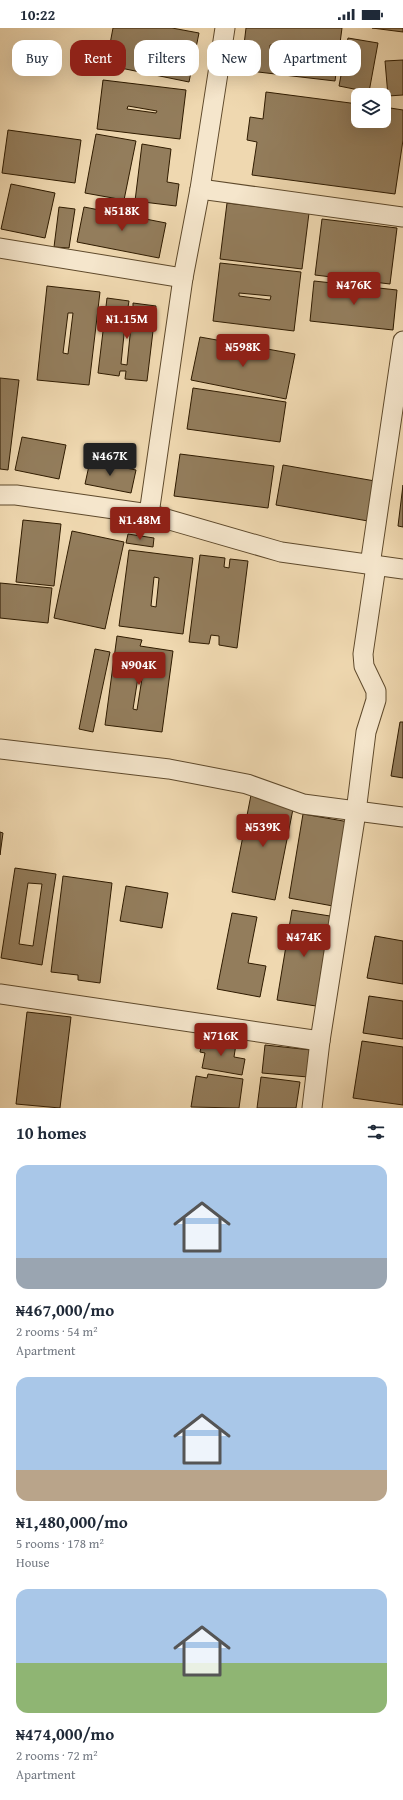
<!DOCTYPE html>
<html lang="en">
<head>
<meta charset="utf-8">
<style>
  :root { --surface:#fff; --page:#f2f2f3; --text:#1f2937; --muted:#747a83; --accent:#8f2418 }
  body { margin:0; font-family:"Gentium Book Plus",serif; background:var(--page); color:var(--text); height:100vh; display:flex; flex-direction:column; font-size:15px; white-space:nowrap }
  * { box-sizing:border-box; margin:0 }
  p { font-size:13px; color:var(--muted) }
  .icon { flex:none; width:22px; height:22px; fill:none; stroke:currentColor; stroke-width:2; stroke-linecap:round; stroke-linejoin:round }
  .map { position:relative; height:1080px; overflow:hidden }
  .panel { display:flex; flex-direction:column; background:var(--surface); flex:1 }
  .panel>* { flex:none }
  .guide { position:absolute; left:12px; top:12px; width:379px; height:36px; display:flex; gap:8px }
  .controls { position:absolute; left:351px; top:60px; display:grid; gap:8px }
  .controls a { display:grid; place-items:center; width:40px; height:40px; border-radius:8px; background:var(--surface); box-shadow:0 4px 16px #0002; font-size:20px }
  .price { position:absolute; translate:-50% -34px; padding:0 9px; border-radius:4px; background:var(--accent); color:#fff; font-size:13px; line-height:26px; filter:drop-shadow(0 1px 2px #0008) }
  .price::after { content:''; position:absolute; left:50%; top:24px; width:12px; height:9px; margin-left:-6px; background:inherit; clip-path:polygon(0 0,100% 0,50% 100%) }
  .price.active { background:#222; color:#fff }
  ul { padding:0; list-style:none }
  li { display:grid; align-content:center; gap:8px; height:212px; padding:0 16px }
  li span { display:grid; place-items:center; height:124px; border-radius:12px; color:#555 }
  li>.icon { margin-inline-start:auto }
  span .icon { width:72px; height:72px; fill:#fffc; stroke-width:1 }
  li b { font-size:17px }
  h2 { display:flex; justify-content:space-between; align-items:center; height:48px; padding:0 16px; font-size:17px }
  .pill { padding:0 14px; border-radius:12px; background:var(--surface); box-shadow:0 4px 16px #0002; font-size:14px; line-height:36px }
  .pill.active { background:var(--accent); color:#fff }
  .status { display:flex; justify-content:space-between; align-items:center; height:28px; padding:0 20px; background:var(--surface); direction:ltr }
  .status svg { height:11px; fill:currentColor }
  .map>svg:first-child { display:block }
</style>
</head>
<body>
<div class="status"><b>10:22</b><svg viewBox="0 0 49 12"><path d="M0 12V9h3v3zM5 12V6h3v6zM10 12V3h3v9zM15 12V0h3v12zM26 1h20v11H26zM47 4h2v5h-2z"/></svg></div>
<div class="map">
<svg width="403" height="1080" viewBox="0 0 403 1080">
  <rect width="100%" height="100%" fill="#efd8b0"/>
  <filter id="stains"><feTurbulence type="fractalNoise" baseFrequency=".005" numOctaves="4"/><feColorMatrix values="0 0 0 0 .2 0 0 0 0 .09 0 0 0 0 .02 0 0 0 .5 -.17"/></filter>
  <radialGradient id="worn" r=".72"><stop offset=".6" stop-color="#630" stop-opacity="0"/><stop offset="1" stop-color="#630" stop-opacity=".3"/></radialGradient>
  <!-- building -->
  <g fill="#937d5c" stroke="#2f1b00" fill-rule="evenodd">
    <path d="M113 0H172L199 5 189 54 106 37Z"/>
    <path d="M246 0H342L335 53 241 42ZM270 17 306 20 305 25 270 21Z"/>
    <path d="M372 0H403V4Z"/>
    <path d="M348 10 378 15 369 64 339 58Z"/>
    <path d="M403 32V67L388 68 385 33Z"/>
    <path d="M103 52 186 62 180 111 97 101ZM128 78 157 83 156 85 127 81Z"/>
    <path d="M266 64 358 76V93H384V79L403 82V112L395 166 252 147 257 114 247 112 250 89 263 91Z"/>
    <path d="M8 102 81 112 75 155 2 145Z"/>
    <path d="M96 106 136 113 124 172 85 165Z"/>
    <path d="M142 116 171 121 167 154 179 156 176 178 135 173Z"/>
    <path d="M11 156 55 165 45 210 1 201Z"/>
    <path d="M227 175 309 185 302 241 220 231Z"/>
    <path d="M59 179 75 181 69 220 54 219Z"/>
    <path d="M84 179 166 195 159 230 77 214Z"/>
    <path d="M322 191 397 200 390 256 315 247Z"/>
    <path d="M220 235 301 244 294 303 213 293ZM239 265 271 268 270 272 239 268Z"/>
    <path d="M314 253 397 262 393 302 310 293Z"/>
    <path d="M47 258 100 264 89 357 37 352ZM68 285H73L68 326 63 325Z"/>
    <path d="M107 270 129 273 128 279 133 280V275L156 278 147 353 125 351 126 343H120L119 348 98 345ZM126 287 132 288 127 337 121 336Z"/>
    <path d="M200 309 295 326 286 371 191 352Z"/>
    <path d="M0 350 19 352 8 442 0 441Z"/>
    <path d="M193 360 286 374 280 414 187 401Z"/>
    <path d="M22 409 66 417 59 451 15 442Z"/>
    <path d="M180 426 274 438 268 480 174 468Z"/>
    <path d="M90 433 136 442 131 465 85 456Z"/>
    <path d="M283 437 375 453 368 493 276 477Z"/>
    <path d="M403 457V499L398 498Z"/>
    <path d="M23 492 61 496 54 558 16 554Z"/>
    <path d="M72 503 124 514 105 601 54 590Z"/>
    <path d="M128 506 154 510 153 519 126 515Z"/>
    <path d="M129 522 193 530 183 606 119 598ZM154 549 159 550 156 579 151 578Z"/>
    <path d="M200 527 225 530 224 539 229 540 230 531 248 533 237 620 219 617V608L211 607 209 616 189 614Z"/>
    <path d="M0 555 52 560 48 595 0 590Z"/>
    <path d="M117 608 142 612 140 618 173 623 162 704 105 697ZM139 643 143 644 137 682 133 681Z"/>
    <path d="M95 621 110 624 93 704 79 701Z"/>
    <path d="M400 694H403V750L391 748Z"/>
    <path d="M251 767 294 776 275 872 232 864Z"/>
    <path d="M303 786 349 794 333 878 289 870Z"/>
    <path d="M0 804 3 805 0 827Z"/>
    <path d="M15 840 56 846 42 937 1 930ZM28 855 42 856 33 918 19 916Z"/>
    <path d="M63 848 112 855 100 955 78 952V947L51 944Z"/>
    <path d="M126 858 168 865 162 900 120 893Z"/>
    <path d="M292 882 330 888 316 978 277 972Z"/>
    <path d="M232 885 257 889 248 935 266 938 260 969 217 961Z"/>
    <path d="M375 908 403 913V956L367 950Z"/>
    <path d="M369 968 403 973V1011L363 1005Z"/>
    <path d="M27 984 71 989 60 1080 16 1076Z"/>
    <path d="M203 1010 236 1016 234 1029 245 1031 242 1047 202 1040 205 1025 200 1024Z"/>
    <path d="M362 1013 403 1019V1077L353 1070Z"/>
    <path d="M265 1017 311 1022 308 1049 262 1045Z"/>
    <path d="M208 1046 243 1051 239 1080 191 1079 196 1048 207 1050Z"/>
    <path d="M261 1049 300 1054 296 1080H257Z"/>
  </g>
  <g fill="none" stroke-linecap="round" stroke-linejoin="round">
    <defs>
      <g id="street">
        <path d="M200 161 403 189"/>
        <path d="M0 220 183 250"/>
        <path d="M0 467H16L149 486 281 524 403 541"/>
        <path d="M149 486 183 250 200 161 225 0"/>
        <path d="M370 537 403 313"/>
        <path d="M0 721 169 741 247 756 303 776 403 789"/>
        <path d="M0 966 320 1013"/>
        <path d="M312 1080 320 1013 356 784 366 704 376 672V663L364 638 363 626 376 538"/>
      </g>
    </defs>
    <!-- street casing -->
    <use href="#street" stroke="#5f4a2c" stroke-width="21"/>
    <!-- street -->
    <use href="#street" stroke="#f5e6cc" stroke-width="19"/>
  </g>
  <rect width="100%" height="100%" filter="url(#stains)"/>
  <rect width="100%" height="100%" fill="url(#worn)"/>
</svg>
<div class="controls">
<a><svg class="icon" aria-label="layers" viewBox="0 0 24 24"><path d="M12 4l9 5-9 5-9-5zM3 14l9 5 9-5"/></svg></a>
</div>
<b class="price" style="left:122px;top:204px">₦518K</b>
<b class="price" style="left:354px;top:278px">₦476K</b>
<b class="price" style="left:127px;top:312px">₦1.15M</b>
<b class="price" style="left:243px;top:340px">₦598K</b>
<b class="price active" style="left:110px;top:449px">₦467K</b>
<b class="price" style="left:140px;top:513px">₦1.48M</b>
<b class="price" style="left:139px;top:658px">₦904K</b>
<b class="price" style="left:263px;top:820px">₦539K</b>
<b class="price" style="left:304px;top:930px">₦474K</b>
<b class="price" style="left:221px;top:1029px">₦716K</b>
<div class="guide">
<a class="pill">Buy</a>
<a class="pill active">Rent</a>
<a class="pill">Filters</a>
<a class="pill">New</a>
<a class="pill">Apartment</a>
</div>
</div>
<section class="panel">
<h2>10 homes<svg class="icon" aria-label="filters" viewBox="0 0 24 24"><path d="M4 7h16M4 17h16"/><circle cx="9" cy="7" r="2"/><circle cx="15" cy="17" r="2"/></svg></h2>
<ul>
<li><span style="background:linear-gradient(#a9c7e8 75%,#9aa5b1 0)"><svg class="icon" aria-label="home" viewBox="0 0 24 24"><path d="M3 11l9-7 9 7M6 9v11h12V9"/></svg></span><div><b>₦467,000/mo</b><p>2 rooms · 54 m²</p><p>Apartment</p></div></li>
<li><span style="background:linear-gradient(#a9c7e8 75%,#b9a48a 0)"><svg class="icon" aria-label="home" viewBox="0 0 24 24"><path d="M3 11l9-7 9 7M6 9v11h12V9"/></svg></span><div><b>₦1,480,000/mo</b><p>5 rooms · 178 m²</p><p>House</p></div></li>
<li><span style="background:linear-gradient(#a9c7e8 60%,#8fb573 0)"><svg class="icon" aria-label="home" viewBox="0 0 24 24"><path d="M3 11l9-7 9 7M6 9v11h12V9"/></svg></span><div><b>₦474,000/mo</b><p>2 rooms · 72 m²</p><p>Apartment</p></div></li>
</ul>
</section>
</body>
</html>
